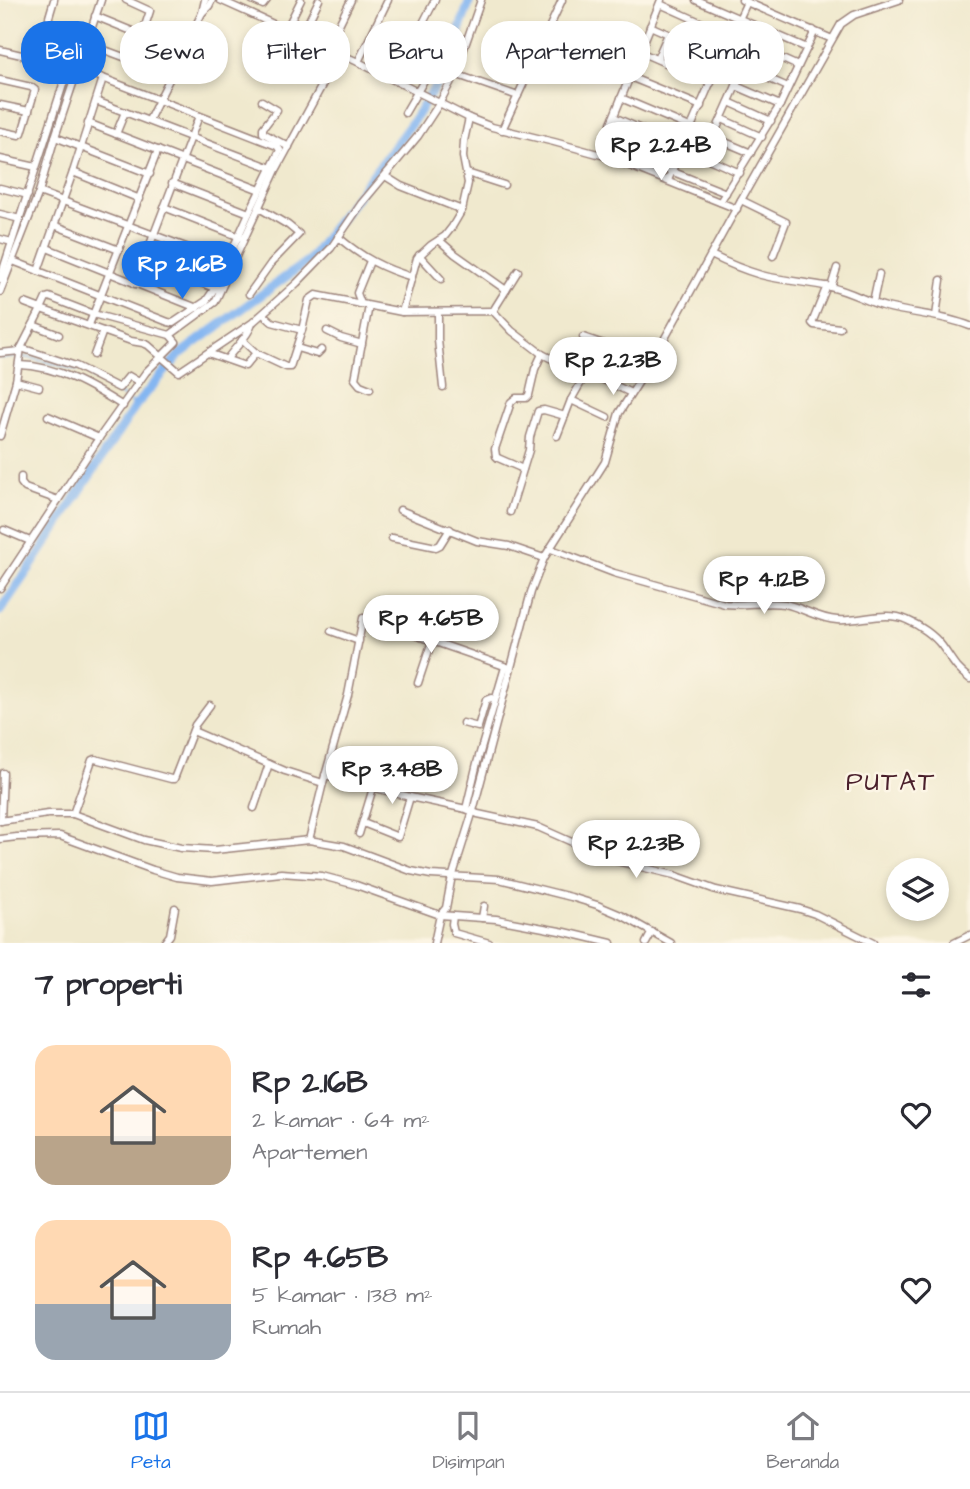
<!DOCTYPE html>
<html lang="id">
<head>
<meta charset="utf-8">
<style>
  :root { --surface:#fff; --page:#f7f7f7; --text:#2b2b33; --muted:#7c7c81; --line:#e1e1e2; --accent:#1a73e8 }
  body { margin:0; font-family:"Architects Daughter",sans-serif; background:var(--page); color:var(--text); height:100vh; display:flex; flex-direction:column; font-size:26px; white-space:nowrap }
  * { box-sizing:border-box; margin:0 }
  p { font-size:23px; color:var(--muted) }
  .icon { flex:none; width:38px; height:38px; fill:none; stroke:currentColor; stroke-width:2; stroke-linecap:round; stroke-linejoin:round }
  .map { position:relative; height:943px; overflow:hidden }
  .panel { display:flex; flex-direction:column; background:var(--surface); flex:1 }
  .panel>* { flex:none }
  .hud { position:absolute; left:21px; top:21px; width:929px; height:63px; display:flex; gap:14px }
  .controls { position:absolute; left:886px; top:858px; display:grid; gap:14px }
  .controls a { display:grid; place-items:center; width:63px; height:63px; border-radius:50%; background:var(--surface); box-shadow:0 4px 10px #0003; font-size:35px }
  .price { position:absolute; translate:-50% -60px; padding:0 16px; border-radius:24px; background:#fff; color:#222; font-size:23px; line-height:46px; filter:drop-shadow(0 2px 4px #0008) }
  .price::after { content:''; position:absolute; left:50%; top:42px; width:21px; height:16px; margin-left:-10px; background:inherit; clip-path:polygon(0 0,100% 0,50% 100%) }
  .price.on { background:var(--accent); color:#fff }
  ul { padding:0; list-style:none }
  li { display:flex; align-items:center; gap:21px; height:175px; padding:0 35px }
  li span { display:grid; place-items:center; flex:none; width:196px; height:140px; border-radius:21px; color:#555 }
  li>.icon { margin-inline-start:auto }
  span .icon { width:84px; height:84px; fill:#fffc; stroke-width:1 }
  li b { font-size:30px }
  h2 { display:flex; justify-content:space-between; align-items:center; height:84px; padding:0 35px; font-size:30px }
  .chip { padding:0 24px; border-radius:28px; background:var(--surface); box-shadow:0 4px 10px #0003; font-size:24px; line-height:63px }
  .chip.on { background:var(--accent); color:#fff }
  .tab-bar { display:flex; justify-content:space-around; align-items:center; height:98px; border-top:2px solid var(--line); background:var(--surface); font-size:19px; color:var(--muted) }
  .tab-bar a { display:grid; justify-items:center; gap:4px }
  .tab-bar .on { color:var(--accent) }
  .map>svg:first-child { display:block }
</style>
</head>
<body>
<div class="map">
<svg width="970" height="943" viewBox="0 0 970 943">
  <rect width="100%" height="100%" fill="#fcf5e5"/>
  <filter id="ink" filterUnits="userSpaceOnUse"><feTurbulence type="fractalNoise" baseFrequency=".0143" numOctaves="2"/><feDisplacementMap in="SourceGraphic" scale="14" xChannelSelector="R" yChannelSelector="G"/><feConvolveMatrix kernelMatrix="1 2 1 2 8 2 1 2 1" color-interpolation-filters="sRGB"/></filter>
  <filter id="wash" filterUnits="userSpaceOnUse"><feTurbulence type="fractalNoise" baseFrequency=".00686" numOctaves="4" result="noise"/><feDisplacementMap in="SourceGraphic" scale="28" xChannelSelector="R" yChannelSelector="G"/><feGaussianBlur stdDeviation="1.57" result="paint"/><feColorMatrix in="noise" values="0 0 0 0 0 0 0 0 0 0 0 0 0 0 0 0 0 1.4 0 .05"/><feComposite in="paint" operator="in"/></filter>
  <g filter="url(#wash)">
    <rect width="100%" height="100%" fill="#f0e9ce"/>
    <g fill="none" stroke-linecap="round" stroke-linejoin="round">
      <!-- stream -->
      <g stroke="#84b6f1" stroke-width="2">
        <path d="M22 357 31 358 78 370"/>
        <path d="M0 358 16 357"/>
        <path d="M92 377 136 405"/>
      </g>
      <!-- river -->
      <path stroke="#84b6f1" stroke-width="9" d="M0 611 31 566 136 405 180 354 309 260 413 121 444 73 470 0"/>
    </g>
  </g>
  <g filter="url(#ink)">
    <g fill="none" stroke-linecap="round" stroke-linejoin="round">
      <defs>
        <g id="minor">
          <path d="M126 0 150 11 142 35"/>
          <path d="M220 0 358 62 469 118 492 127 554 142 605 156 737 209"/>
          <path d="M252 0 263 5 267 0"/>
          <path d="M696 0 807 48"/>
          <path d="M742 0 832 39"/>
          <path d="M660 4 798 66"/>
          <path d="M202 13 209 6 212 0"/>
          <path d="M95 16 183 52"/>
          <path d="M49 17 54 0"/>
          <path d="M650 26 788 87"/>
          <path d="M286 30 301 0"/>
          <path d="M301 37 319 0"/>
          <path d="M86 43 172 75"/>
          <path d="M327 49 351 0"/>
          <path d="M0 50 77 68 277 146 280 150 249 213 215 288 206 301 173 323 168 322 13 261"/>
          <path d="M640 52 711 83"/>
          <path d="M657 59 668 34"/>
          <path d="M358 62 388 0"/>
          <path d="M455 74 518 96"/>
          <path d="M630 77 701 106"/>
          <path d="M394 79 435 0"/>
          <path d="M0 80 31 87 35 90 22 133 19 135 0 131"/>
          <path d="M736 86 780 105"/>
          <path d="M621 98 751 153"/>
          <path d="M96 101 274 169"/>
          <path d="M262 101 277 110 263 128V133L289 147"/>
          <path d="M729 102 771 121"/>
          <path d="M0 105 29 111"/>
          <path d="M405 113 433 65"/>
          <path d="M614 117 740 173"/>
          <path d="M722 119 762 137"/>
          <path d="M149 120 202 13 205 0"/>
          <path d="M88 123 260 190"/>
          <path d="M502 130 562 0"/>
          <path d="M116 134 125 112"/>
          <path d="M55 137 150 174"/>
          <path d="M713 137 744 68"/>
          <path d="M606 145 726 193"/>
          <path d="M605 156 611 123 661 0"/>
          <path d="M0 159 36 167"/>
          <path d="M73 172 140 199"/>
          <path d="M467 173 504 185"/>
          <path d="M385 176 401 186 462 210"/>
          <path d="M668 180 721 58 747 2"/>
          <path d="M172 183 249 213"/>
          <path d="M0 188 28 195"/>
          <path d="M39 192 226 262"/>
          <path d="M741 200 786 222 773 256"/>
          <path d="M720 202 780 105 813 35V30"/>
          <path d="M164 207 240 237"/>
          <path d="M0 214 20 219"/>
          <path d="M54 225 119 250"/>
          <path d="M338 237C363 258 382 268 412 277"/>
          <path d="M0 239 12 242"/>
          <path d="M439 240 455 254 506 290"/>
          <path d="M47 248 197 308"/>
          <path d="M419 255 441 279"/>
          <path d="M711 255C727 263 744 270 761 275 784 281 807 282 830 287 850 291 867 302 886 307 914 314 943 315 970 326"/>
          <path d="M144 261 217 289"/>
          <path d="M38 271 73 172 103 78"/>
          <path d="M0 279 69 66"/>
          <path d="M135 284 199 116"/>
          <path d="M827 286 812 323 814 325 840 328"/>
          <path d="M831 287 837 268"/>
          <path d="M0 292 39 192 55 137 101 0"/>
          <path d="M249 294 271 263 299 234 288 225 259 208"/>
          <path d="M873 302 879 274"/>
          <path d="M360 304V301L357 293 370 261"/>
          <path d="M369 306 355 379 360 385 370 389"/>
          <path d="M493 311 518 271"/>
          <path d="M402 312 417 258 431 245 445 236 452 227 462 210 468 183 463 157 464 141 469 118"/>
          <path d="M438 312V340L443 387"/>
          <path d="M263 314 272 322 302 330"/>
          <path d="M936 316 941 280"/>
          <path d="M33 325 59 335"/>
          <path d="M89 325 158 150"/>
          <path d="M327 331 341 338 362 344"/>
          <path d="M170 335 215 302 276 170 339 54"/>
          <path d="M583 337 639 356"/>
          <path d="M242 340 256 353 286 367H290L302 330 309 300 316 295 402 312 493 311 512 331 542 354 564 365 587 372 631 393"/>
          <path d="M21 348 76 366 119 388 129 376 139 382"/>
          <path d="M297 348 317 354 321 350"/>
          <path d="M0 353 20 351"/>
          <path d="M208 353 245 366 256 353"/>
          <path d="M94 355 103 331"/>
          <path d="M227 359C235 347 248 337 252 324"/>
          <path d="M19 365C58 366 91 386 123 406"/>
          <path d="M594 375 604 344"/>
          <path d="M16 381 39 387"/>
          <path d="M571 400 587 372"/>
          <path d="M48 416 99 438"/>
          <path d="M0 436 16 381 21 348 41 309 131 341 143 343 148 345 179 372 252 323 297 283 331 248 361 204 418 136 439 104 455 74 481 0"/>
          <path d="M557 436 571 400 607 417"/>
          <path d="M523 469 498 458 496 456 495 449 511 402 516 398H526L529 395 535 369 542 354"/>
          <path d="M21 477V483L25 488 58 500"/>
          <path d="M400 510 477 541 509 546 544 558"/>
          <path d="M510 512 529 450 530 437 538 411 544 410 565 416"/>
          <path d="M4 530 30 541"/>
          <path d="M392 538 436 547 440 545 450 529"/>
          <path d="M551 549 614 573 725 604C745 606 765 601 785 604 803 608 819 619 837 620 859 622 886 610 907 620 919 625 934 635 942 646 953 661 954 667 970 679"/>
          <path d="M0 588 99 438 146 372 176 342 170 335 93 314 49 297 46 298 41 309 25 303"/>
          <path d="M331 631 359 641"/>
          <path d="M418 683 432 641"/>
          <path d="M463 723 478 727 486 700 491 698 495 699"/>
          <path d="M193 731 285 771 323 783"/>
          <path d="M325 775 410 797 466 809 478 814 538 827 612 860 674 875 716 890 800 909 815 914 873 943"/>
          <path d="M254 808 269 764"/>
          <path d="M466 809 477 763 505 667"/>
          <path d="M73 814 92 760 95 759 171 779H174L195 725 210 705"/>
          <path d="M0 821 48 814H73L144 840 181 848 215 850 309 840 344 846 411 871 431 875 499 879 571 897 597 905 623 916 671 943"/>
          <path d="M1 821 3 773"/>
          <path d="M363 823 398 837 410 797"/>
          <path d="M359 834 373 788"/>
          <path d="M0 839 17 837 60 836 153 870 177 877 212 881 281 873 322 876 356 885 440 915 496 919 565 932 611 943"/>
          <path d="M309 840 323 783 348 695 363 618H366L510 668"/>
          <path d="M453 916 452 924 454 933 489 943"/>
          <path d="M482 918 484 906"/>
          <path d="M164 943 170 935 175 908"/>
          <path d="M434 943 440 915 446 908 451 881 473 811 531 592 544 558 605 462 619 413 654 358 741 200 841 24 854 15 899 0"/>
          <path d="M646 943 652 932"/>
          <path d="M954 943 970 935"/>
        </g>
      </defs>
      <!-- minor casing -->
      <use href="#minor" stroke="#9d847c" stroke-width="9"/>
      <!-- minor -->
      <use href="#minor" stroke="#fff" stroke-width="6"/>
    </g>
  </g>
  <g text-anchor="middle" stroke-width="5" stroke-linejoin="round" paint-order="stroke">
    <!-- quarter labels -->
    <g font-size="26" letter-spacing="2" fill="#4a1f2b" stroke="#fcf5e5">
      <text x="891" y="790">PUTAT</text>
    </g>
  </g>
</svg>
<div class="controls">
<a><svg class="icon" aria-label="layers" viewBox="0 0 24 24"><path d="M12 4l9 5-9 5-9-5zM3 14l9 5 9-5"/></svg></a>
</div>
<b class="price" style="left:661px;top:182px">Rp 2.24B</b>
<b class="price on" style="left:182px;top:301px">Rp 2.16B</b>
<b class="price" style="left:613px;top:397px">Rp 2.23B</b>
<b class="price" style="left:764px;top:616px">Rp 4.12B</b>
<b class="price" style="left:431px;top:655px">Rp 4.65B</b>
<b class="price" style="left:392px;top:806px">Rp 3.48B</b>
<b class="price" style="left:636px;top:880px">Rp 2.23B</b>
<div class="hud">
<a class="chip on">Beli</a>
<a class="chip">Sewa</a>
<a class="chip">Filter</a>
<a class="chip">Baru</a>
<a class="chip">Apartemen</a>
<a class="chip">Rumah</a>
</div>
</div>
<section class="panel">
<h2>7 properti<svg class="icon" aria-label="filters" viewBox="0 0 24 24"><path d="M4 7h16M4 17h16"/><circle cx="9" cy="7" r="2"/><circle cx="15" cy="17" r="2"/></svg></h2>
<ul>
<li><span style="background:linear-gradient(#ffd9b3 65%,#b9a48a 0)"><svg class="icon" aria-label="home" viewBox="0 0 24 24"><path d="M3 11l9-7 9 7M6 9v11h12V9"/></svg></span><div><b>Rp 2.16B</b><p>2 kamar · 64 m²</p><p>Apartemen</p></div><svg class="icon" aria-label="heart" viewBox="0 0 24 24"><path d="M12 20l-8-8c-3-5 5-10 8-4 3-6 11-1 8 4z"/></svg></li>
<li><span style="background:linear-gradient(#ffd9b3 60%,#9aa5b1 0)"><svg class="icon" aria-label="home" viewBox="0 0 24 24"><path d="M3 11l9-7 9 7M6 9v11h12V9"/></svg></span><div><b>Rp 4.65B</b><p>5 kamar · 138 m²</p><p>Rumah</p></div><svg class="icon" aria-label="heart" viewBox="0 0 24 24"><path d="M12 20l-8-8c-3-5 5-10 8-4 3-6 11-1 8 4z"/></svg></li>
</ul>
</section>
<nav class="tab-bar">
<a class="on"><svg class="icon" aria-label="map" viewBox="0 0 24 24"><path d="M3 6l6-2 6 2 6-2v14l-6 2-6-2-6 2zM9 4v14M15 6v14"/></svg>Peta</a>
<a><svg class="icon" aria-label="saved" viewBox="0 0 24 24"><path d="M7 4h10v16l-5-4-5 4z"/></svg>Disimpan</a>
<a><svg class="icon" aria-label="home" viewBox="0 0 24 24"><path d="M3 11l9-7 9 7M6 9v11h12V9"/></svg>Beranda</a>
</nav>
</body>
</html>
